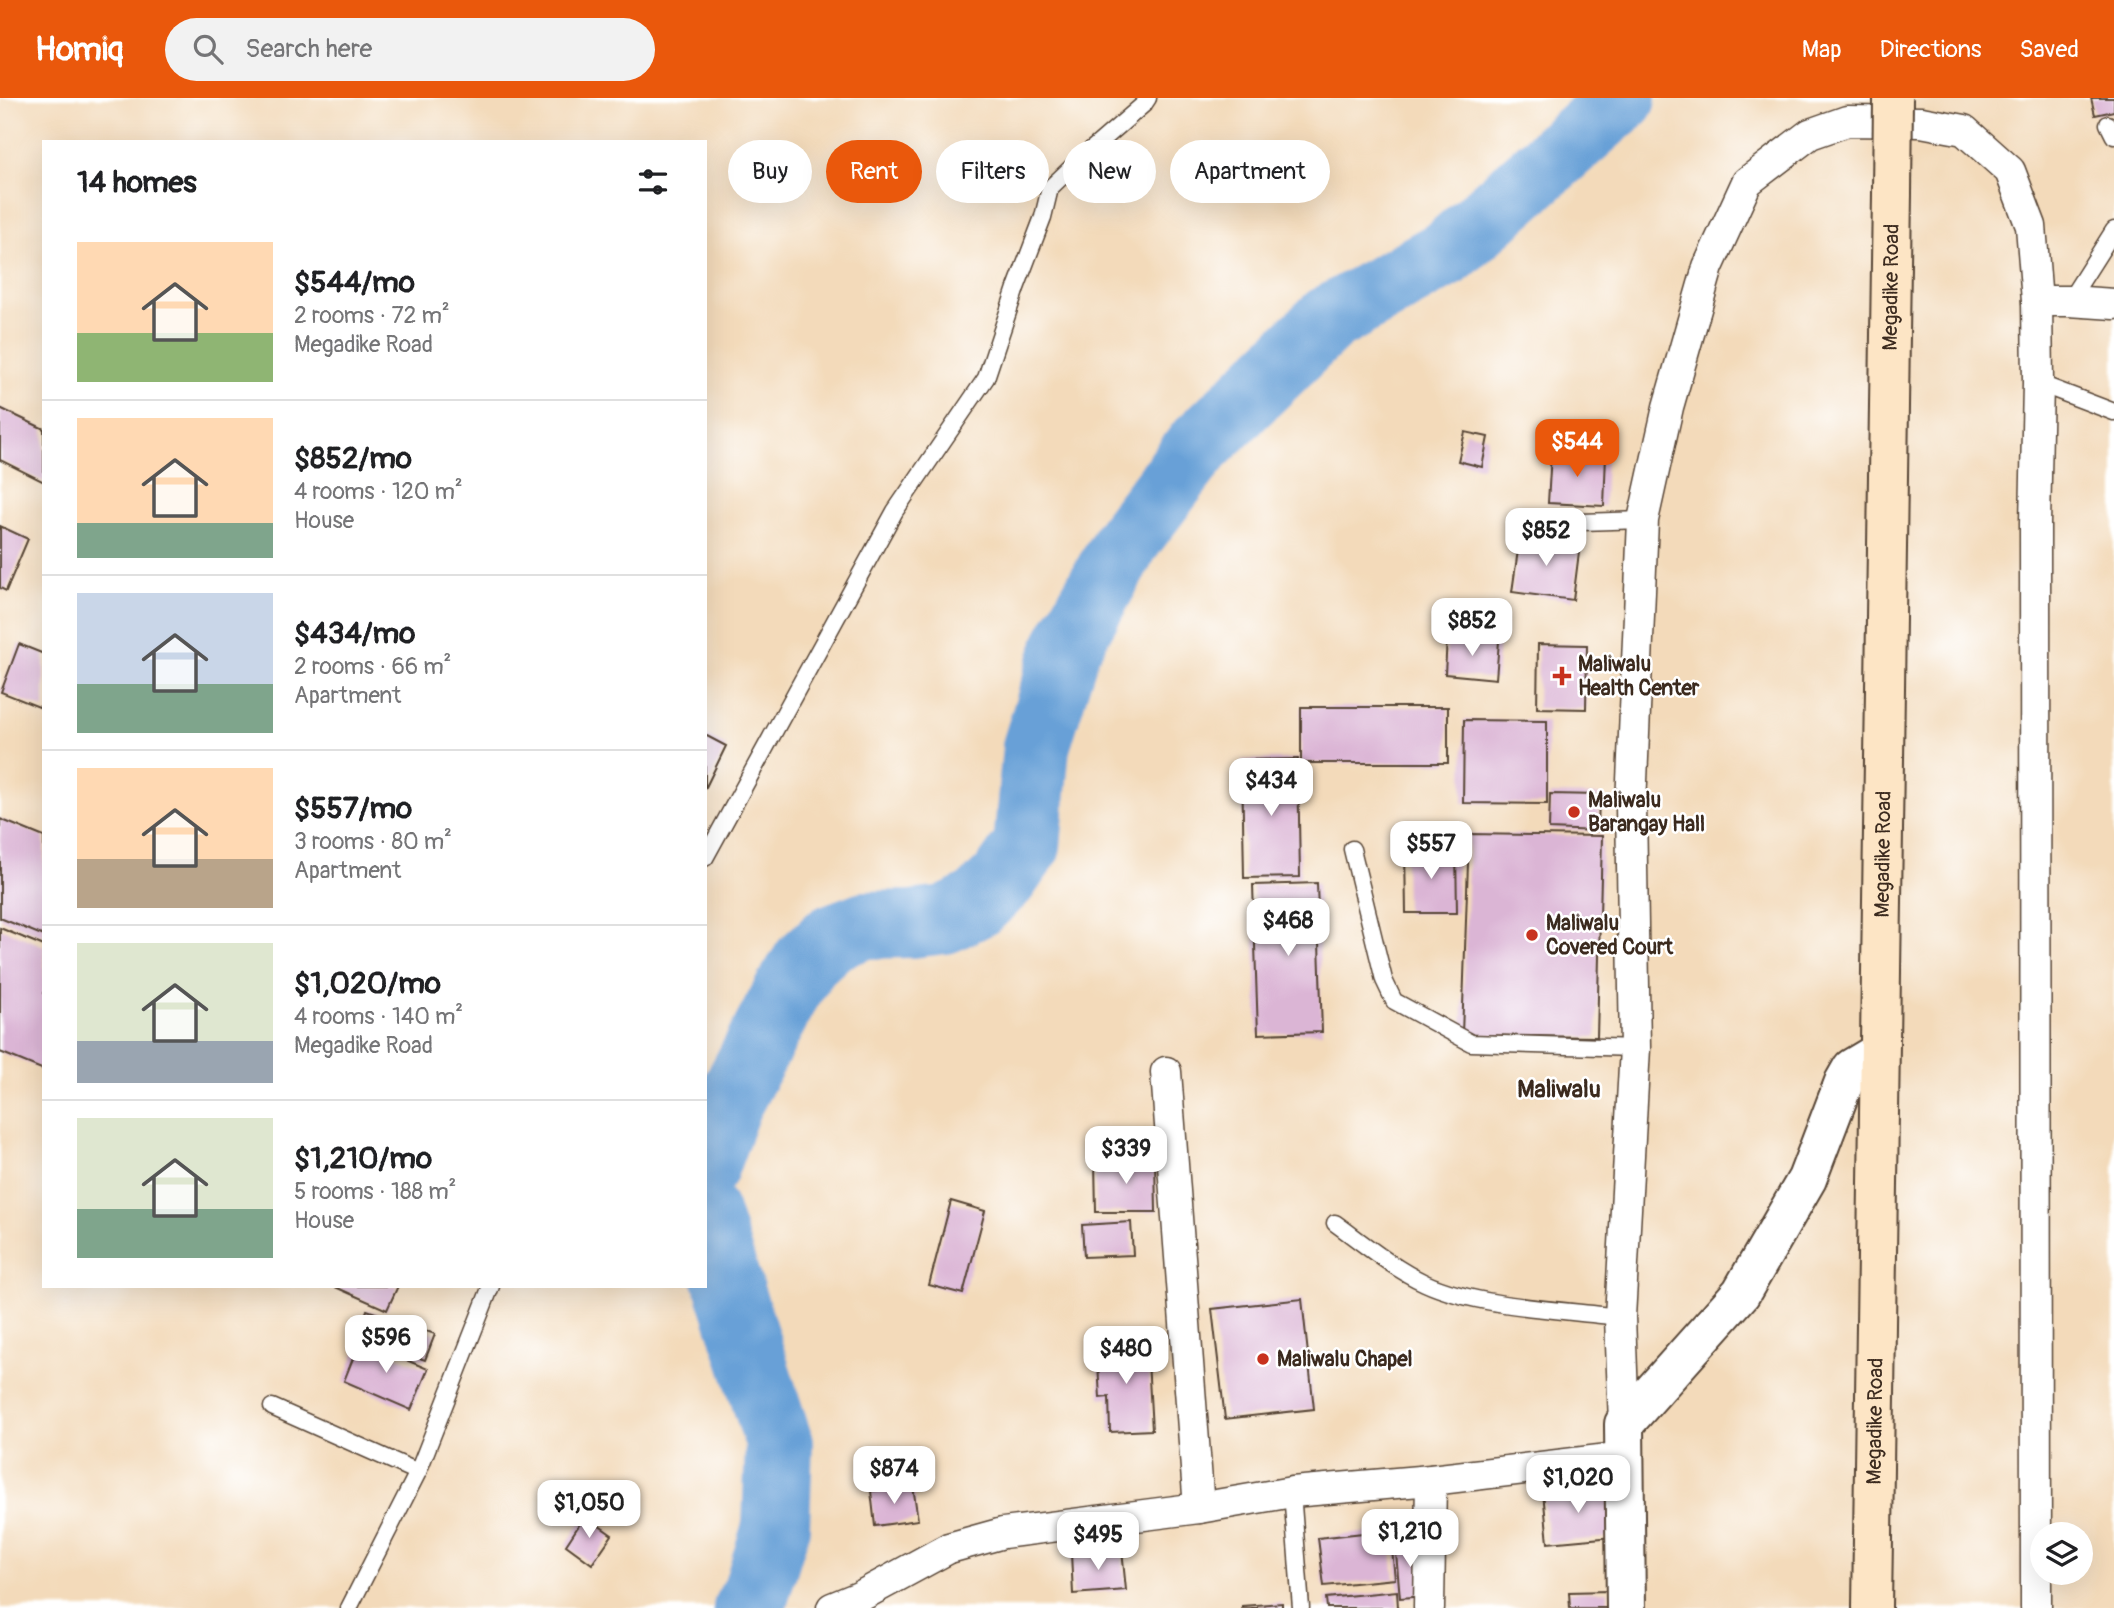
<!DOCTYPE html>
<html lang="en">
<head>
<meta charset="utf-8">
<style>
  :root { --surface:#fff; --page:#f2f2f2; --text:#202124; --muted:#757577; --line:#e0e0e0; --accent:#ea580c }
  body { margin:0; font-family:Pangolin,sans-serif; background:var(--page); color:var(--text); height:100vh; display:flex; flex-direction:column; font-size:26px; white-space:nowrap }
  * { box-sizing:border-box; margin:0 }
  p { font-size:23px; color:var(--muted) }
  .icon { flex:none; width:38px; height:38px; fill:none; stroke:currentColor; stroke-width:2; stroke-linecap:round; stroke-linejoin:round }
  .map { position:relative; flex:1; overflow:hidden }
  .panel { position:absolute; left:42px; top:42px; width:665px; height:1148px; display:flex; flex-direction:column; background:var(--surface); border-radius:0px; box-shadow:0 7px 28px #0002 }
  .panel>* { flex:none }
  .banner { position:absolute; left:728px; top:42px; width:665px; height:63px; display:flex; gap:14px }
  .buttons { position:absolute; left:2030px; top:1424px; display:grid; gap:14px }
  .buttons a { display:grid; place-items:center; width:63px; height:63px; border-radius:50%; background:var(--surface); box-shadow:0 7px 28px #0002; font-size:35px }
  .price { position:absolute; translate:-50% -60px; padding:0 16px; border-radius:14px; background:#fff; color:#222; font-size:23px; line-height:46px; filter:drop-shadow(0 2px 4px #0008) }
  .price::after { content:''; position:absolute; left:50%; top:42px; width:21px; height:16px; margin-left:-10px; background:inherit; clip-path:polygon(0 0,100% 0,50% 100%) }
  .price.on { background:var(--accent); color:#fff }
  ul { padding:0; list-style:none }
  li { display:flex; align-items:center; gap:21px; height:175px; padding:0 35px }
  li+li { border-top:2px solid var(--line) }
  li span { display:grid; place-items:center; flex:none; width:196px; height:140px; border-radius:0px; color:#555 }
  li>.icon { margin-inline-start:auto }
  span .icon { width:84px; height:84px; fill:#fffc; stroke-width:1 }
  li b { font-size:30px }
  h2 { display:flex; justify-content:space-between; align-items:center; height:84px; padding:0 35px; font-size:30px }
  .chip { padding:0 24px; border-radius:32px; background:var(--surface); box-shadow:0 7px 28px #0002; font-size:24px; line-height:63px }
  .chip.on { background:var(--accent); color:#fff }
  header { display:flex; align-items:center; gap:42px; box-sizing:border-box; height:98px; padding:0 35px; background:var(--accent); color:#fff }
  header strong { font-size:33px }
  nav { display:flex; gap:38px; margin-inline-start:auto; font-size:24px }
  .search { width:490px; height:63px; background:var(--page); display:flex; align-items:center; gap:18px; box-sizing:border-box; padding:0 24px; border-radius:38px; color:var(--muted); font-size:26px }
  .map>svg:first-child { display:block }
</style>
</head>
<body>
<header>
<strong>Homiq</strong>
<div class="search"><svg class="icon" aria-label="search" viewBox="0 0 24 24"><circle cx="10" cy="10" r="6"/><path d="M15 15l6 6"/></svg>Search here</div>
<nav><a>Map</a><a>Directions</a><a>Saved</a></nav>
</header>
<div class="map">
<svg width="2114" height="1510" viewBox="0 0 2114 1510">
  <rect width="100%" height="100%" fill="#fff"/>
  <filter id="ink" filterUnits="userSpaceOnUse"><feTurbulence type="fractalNoise" baseFrequency=".0143" numOctaves="2"/><feDisplacementMap in="SourceGraphic" scale="14" xChannelSelector="R" yChannelSelector="G"/><feConvolveMatrix kernelMatrix="1 2 1 2 8 2 1 2 1" color-interpolation-filters="sRGB"/></filter>
  <filter id="wash" filterUnits="userSpaceOnUse"><feTurbulence type="fractalNoise" baseFrequency=".00686" numOctaves="4" result="noise"/><feDisplacementMap in="SourceGraphic" scale="28" xChannelSelector="R" yChannelSelector="G"/><feGaussianBlur stdDeviation="1.57" result="paint"/><feColorMatrix in="noise" values="0 0 0 0 0 0 0 0 0 0 0 0 0 0 0 0 0 1.4 0 .05"/><feComposite in="paint" operator="in"/></filter>
  <g filter="url(#wash)">
    <rect width="100%" height="100%" fill="#f3daba"/>
    <g fill="none" stroke-linecap="round" stroke-linejoin="round">
      <!-- river -->
      <g stroke="#68a0d7" stroke-width="68">
        <path d="M705 1069 727 1008 787 894 806 863 831 840 865 827 912 826 945 822 978 806 1004 781 1027 748 1036 649 1067 549 1127 442 1200 346 1329 221 1448 154 1622 0"/>
        <path d="M705 1115 779 1345 776 1429 756 1495 747 1510"/>
      </g>
    </g>
    <g id="blocks">
      <!-- building -->
      <g fill="#dbb5d5">
        <path d="M2091 0H2114V13L2095 17Z"/>
        <path d="M0 310 44 331V384L0 362Z"/>
        <path d="M1465 334 1488 339 1482 369 1458 363Z"/>
        <path d="M1551 355 1606 357 1604 408 1548 405Z"/>
        <path d="M0 428 28 441 6 493 0 490Z"/>
        <path d="M1520 438 1580 446 1573 502 1512 494Z"/>
        <path d="M1447 539 1499 543 1496 581 1445 576Z"/>
        <path d="M19 546 44 556V611L1 594Z"/>
        <path d="M1538 546 1587 547 1586 611 1537 610Z"/>
        <rect x="1301" y="609" width="147" height="56"/>
        <path d="M1464 622 1547 623V706L1463 705Z"/>
        <path d="M705 637 726 648 705 691Z"/>
        <path d="M1298 661 1300 779 1244 780 1242 662Z"/>
        <path d="M1550 696 1599 697 1598 733 1549 731Z"/>
        <path d="M0 721 44 739V838L0 820Z"/>
        <path d="M1469 736 1602 738 1597 939 1462 937Z"/>
        <path d="M1456 751 1457 815H1406L1405 752Z"/>
        <path d="M1317 785 1322 934 1258 936 1253 787Z"/>
        <path d="M0 830 44 848V972L0 954Z"/>
        <path d="M1155 1062 1156 1114H1096L1095 1063Z"/>
        <path d="M951 1103 985 1113 963 1196 929 1187Z"/>
        <path d="M1131 1124 1133 1157 1084 1159 1082 1127Z"/>
        <path d="M333 1188H398L387 1212Z"/>
        <path d="M1302 1201 1314 1311 1225 1321 1212 1211Z"/>
        <path d="M367 1212 435 1236 425 1262 358 1238Z"/>
        <path d="M360 1243 428 1271 411 1312 344 1283Z"/>
        <path d="M1147 1245 1152 1332 1110 1334 1109 1299 1100 1300 1097 1248Z"/>
        <path d="M913 1388 918 1422 875 1428 871 1393Z"/>
        <path d="M1607 1388 1613 1439 1548 1445 1543 1394Z"/>
        <path d="M585 1418 612 1437 592 1466 566 1447Z"/>
        <path d="M1390 1432 1395 1481 1324 1488 1318 1440Z"/>
        <path d="M1420 1442 1425 1498 1400 1500 1395 1444Z"/>
        <path d="M1122 1452 1126 1492 1073 1496 1071 1455Z"/>
        <path d="M1397 1493 1398 1510H1327L1326 1500Z"/>
        <path d="M1608 1493V1510H1570L1569 1494Z"/>
        <path d="M1282 1505V1510H1242V1508Z"/>
      </g>
    </g>
  </g>
  <g filter="url(#ink)">
    <use href="#blocks" fill-opacity="0" stroke="#574435" stroke-width="2"/>
    <g fill="none" stroke-linecap="round" stroke-linejoin="round">
      <defs>
        <g id="service">
          <path d="M2108 26 2114 38"/>
          <path d="M2069 203 2114 132"/>
          <path d="M2038 285 2114 314"/>
          <path d="M1520 426 1643 422"/>
          <path d="M1352 751 1384 882 1394 903 1471 945 1635 950"/>
          <path d="M705 760 895 413 986 280 1016 190 1043 119 1050 90 1076 65 1144 6 1148 0"/>
          <path d="M1335 1125C1364 1146 1393 1170 1425 1185 1477 1209 1563 1212 1620 1219"/>
          <path d="M272 1309 418 1374"/>
          <path d="M1292 1394 1301 1510"/>
          <path d="M349 1510 418 1374 491 1188"/>
        </g>
        <g id="minor">
          <path d="M2037 203H2069L2114 206"/>
          <path d="M1166 974 1199 1410"/>
          <path d="M1624 1326 1620 1219 1635 950 1631 707 1643 422 1668 309 1708 169 1747 84 1810 36 1847 23 1921 24 1964 32 2010 73 2031 128 2037 203 2038 285 2035 426 2036 1510"/>
          <path d="M832 1510 859 1499 949 1450 1003 1435 1199 1410 1292 1394 1431 1382 1625 1359"/>
          <path d="M1429 1510 1431 1382"/>
        </g>
        <path id="tertiary" d="M1626 1510 1624 1326 1741 1195 1807 1081 1844 984 1852 970 1879 954"/>
        <g id="secondary">
          <path id="s1" d="M1872 1510 1892 95"/>
        </g>
      </defs>
      <!-- service casing -->
      <use href="#service" stroke="#574435" stroke-width="19"/>
      <!-- minor casing -->
      <use href="#minor" stroke="#574435" stroke-width="33"/>
      <!-- tertiary casing -->
      <use href="#tertiary" stroke="#574435" stroke-width="42"/>
      <!-- secondary casing -->
      <use href="#secondary" stroke="#574435" stroke-width="42"/>
      <!-- service -->
      <use href="#service" stroke="#fff" stroke-width="16"/>
      <!-- minor -->
      <use href="#minor" stroke="#fff" stroke-width="30"/>
      <!-- tertiary -->
      <use href="#tertiary" stroke="#fff" stroke-width="38"/>
      <!-- secondary -->
      <use href="#secondary" stroke="#fde5c5" stroke-width="38"/>
      <defs>
        <path id="secondary-bridge" d="M1892 95 1893 0"/>
      </defs>
      <!-- secondary-bridge casing -->
      <use href="#secondary-bridge" stroke="#574435" stroke-width="42" stroke-linecap="butt"/>
      <!-- secondary-bridge -->
      <use href="#secondary-bridge" stroke="#fde5c5" stroke-width="38"/>
    </g>
  </g>
  <!-- markers -->
  <g fill="#c8321e" stroke="#fff" stroke-width="2.5">
    <path d="M1558.5 567.5h7v7h7v7h-7v7h-7v-7h-7v-7h7z"/>
    <circle cx="1574" cy="714" r="7"/>
    <circle cx="1532" cy="837" r="7"/>
    <circle cx="1263" cy="1261" r="7"/>
  </g>
  <g text-anchor="middle" stroke-width="5" stroke-linejoin="round" paint-order="stroke">
    <!-- street labels -->
    <g font-size="21" fill="#3b2a1e" stroke="#fff">
      <text dy="7" stroke="none"><textPath href="#s1" startOffset="1321">Megadike Road</textPath></text>
      <text dy="7" stroke="none"><textPath href="#s1" startOffset="754">Megadike Road</textPath></text>
      <text dy="7" stroke="none"><textPath href="#s1" startOffset="187">Megadike Road</textPath></text>
    </g>
    <!-- poi labels -->
    <g font-size="21" font-weight="bold" fill="#3b2a1e" stroke="#fff" text-anchor="start">
      <text x="1578" y="573">Maliwalu<tspan x="1578" dy="24">Health Center</tspan></text>
      <text x="1588" y="709">Maliwalu<tspan x="1588" dy="24">Barangay Hall</tspan></text>
      <text x="1546" y="832">Maliwalu<tspan x="1546" dy="24">Covered Court</tspan></text>
      <text x="1277" y="1268">Maliwalu Chapel</text>
    </g>
    <!-- quarter labels -->
    <g font-size="24" font-weight="bold" fill="#3b2a1e" stroke="#fff">
      <text x="1559" y="999">Maliwalu</text>
    </g>
  </g>
</svg>
<div class="buttons">
<a><svg class="icon" aria-label="layers" viewBox="0 0 24 24"><path d="M12 4l9 5-9 5-9-5zM3 14l9 5 9-5"/></svg></a>
</div>
<b class="price on" style="left:1577px;top:381px">$544</b>
<b class="price" style="left:1546px;top:470px">$852</b>
<b class="price" style="left:1472px;top:560px">$852</b>
<b class="price" style="left:1271px;top:720px">$434</b>
<b class="price" style="left:1431px;top:783px">$557</b>
<b class="price" style="left:1288px;top:860px">$468</b>
<b class="price" style="left:1126px;top:1088px">$339</b>
<b class="price" style="left:386px;top:1277px">$596</b>
<b class="price" style="left:1126px;top:1288px">$480</b>
<b class="price" style="left:894px;top:1408px">$874</b>
<b class="price" style="left:1578px;top:1417px">$1,020</b>
<b class="price" style="left:589px;top:1442px">$1,050</b>
<b class="price" style="left:1410px;top:1471px">$1,210</b>
<b class="price" style="left:1098px;top:1474px">$495</b>
<div class="banner">
<a class="chip">Buy</a>
<a class="chip on">Rent</a>
<a class="chip">Filters</a>
<a class="chip">New</a>
<a class="chip">Apartment</a>
</div>
<section class="panel">
<h2>14 homes<svg class="icon" aria-label="filters" viewBox="0 0 24 24"><path d="M4 7h16M4 17h16"/><circle cx="9" cy="7" r="2"/><circle cx="15" cy="17" r="2"/></svg></h2>
<ul>
<li><span style="background:linear-gradient(#ffd9b3 65%,#8fb573 0)"><svg class="icon" aria-label="home" viewBox="0 0 24 24"><path d="M3 11l9-7 9 7M6 9v11h12V9"/></svg></span><div><b>$544/mo</b><p>2 rooms · 72 m²</p><p>Megadike Road</p></div></li>
<li><span style="background:linear-gradient(#ffd9b3 75%,#7fa58c 0)"><svg class="icon" aria-label="home" viewBox="0 0 24 24"><path d="M3 11l9-7 9 7M6 9v11h12V9"/></svg></span><div><b>$852/mo</b><p>4 rooms · 120 m²</p><p>House</p></div></li>
<li><span style="background:linear-gradient(#c9d6e8 65%,#7fa58c 0)"><svg class="icon" aria-label="home" viewBox="0 0 24 24"><path d="M3 11l9-7 9 7M6 9v11h12V9"/></svg></span><div><b>$434/mo</b><p>2 rooms · 66 m²</p><p>Apartment</p></div></li>
<li><span style="background:linear-gradient(#ffd9b3 65%,#b9a48a 0)"><svg class="icon" aria-label="home" viewBox="0 0 24 24"><path d="M3 11l9-7 9 7M6 9v11h12V9"/></svg></span><div><b>$557/mo</b><p>3 rooms · 80 m²</p><p>Apartment</p></div></li>
<li><span style="background:linear-gradient(#dfe7d0 70%,#9aa5b1 0)"><svg class="icon" aria-label="home" viewBox="0 0 24 24"><path d="M3 11l9-7 9 7M6 9v11h12V9"/></svg></span><div><b>$1,020/mo</b><p>4 rooms · 140 m²</p><p>Megadike Road</p></div></li>
<li><span style="background:linear-gradient(#dfe7d0 65%,#7fa58c 0)"><svg class="icon" aria-label="home" viewBox="0 0 24 24"><path d="M3 11l9-7 9 7M6 9v11h12V9"/></svg></span><div><b>$1,210/mo</b><p>5 rooms · 188 m²</p><p>House</p></div></li>
</ul>
</section>
</div>
</body>
</html>
